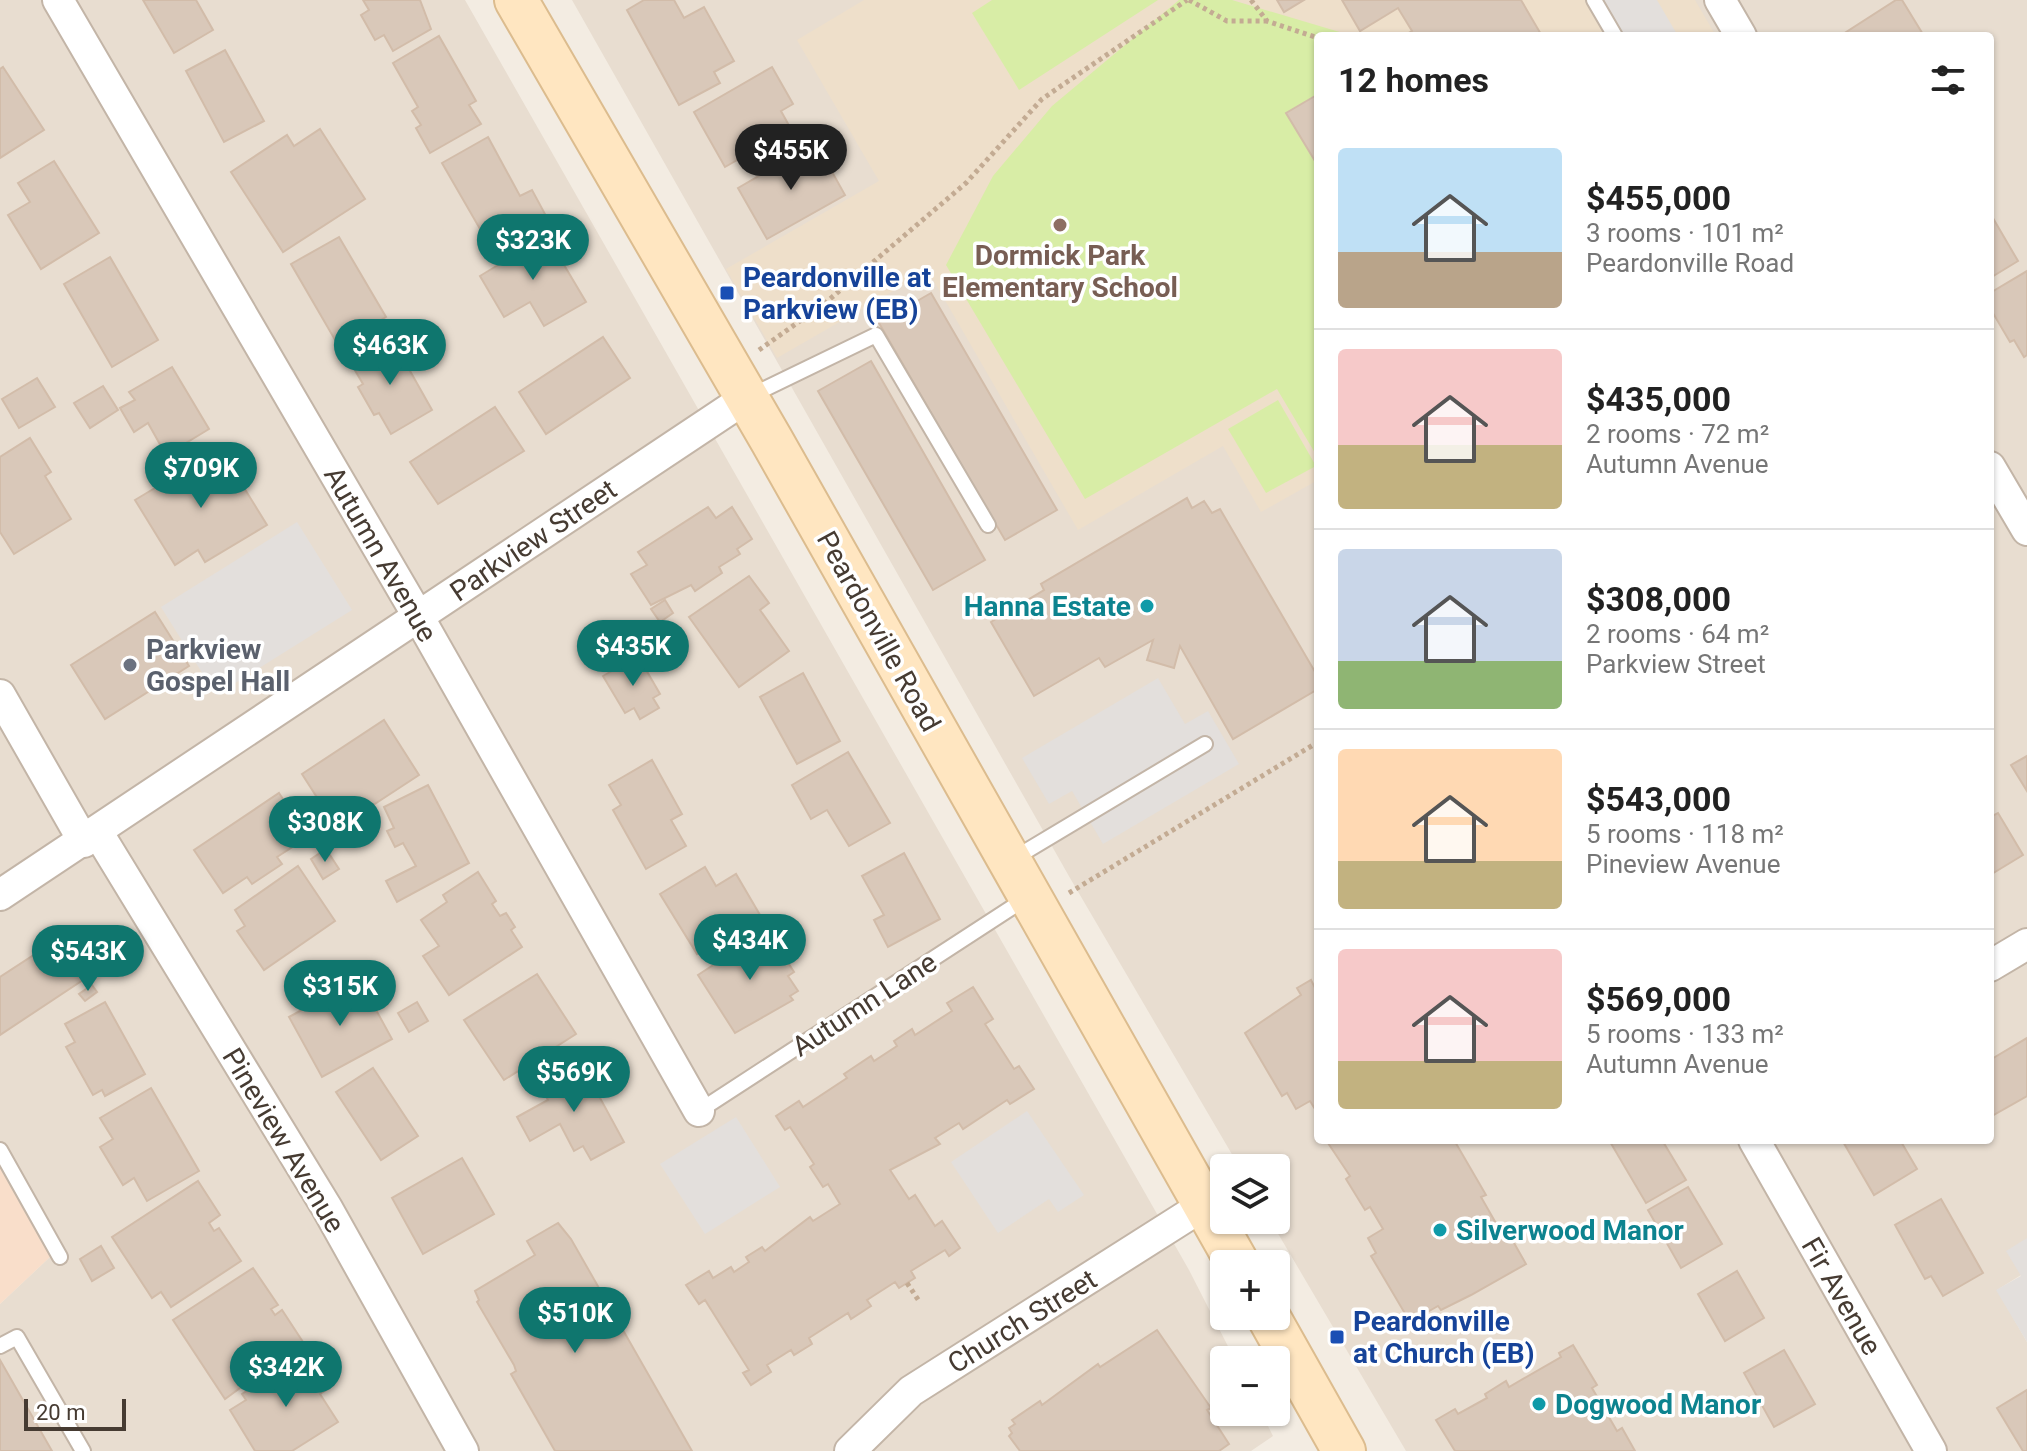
<!DOCTYPE html>
<html lang="en">
<head>
<meta charset="utf-8">
<style>
  :root { --surface:#fff; --page:#f2f2f2; --text:#222; --muted:#767676; --line:#e0e0e0; --accent:#0f766e }
  body { margin:0; font-family:Roboto,sans-serif; background:var(--page); color:var(--text); height:100vh; display:flex; flex-direction:column; font-size:30px; white-space:nowrap }
  * { box-sizing:border-box; margin:0 }
  p { font-size:26px; color:var(--muted) }
  .icon { flex:none; width:44px; height:44px; fill:none; stroke:currentColor; stroke-width:2; stroke-linecap:round; stroke-linejoin:round }
  .map { position:relative; flex:1; overflow:hidden }
  .side { position:absolute; left:1314px; top:32px; width:680px; height:1112px; display:flex; flex-direction:column; background:var(--surface); border-radius:8px; box-shadow:0 2px 6px #0004 }
  .side>* { flex:none }
  .tools { position:absolute; left:1210px; top:1154px; display:grid; gap:16px }
  .tools a { display:grid; place-items:center; width:80px; height:80px; border-radius:8px; background:var(--surface); box-shadow:0 2px 6px #0004; font-size:40px }
  .scale { position:absolute; left:24px; bottom:20px; width:102px; box-sizing:border-box; padding-left:8px; border:4px solid #463b32; border-top:0; font-size:22px; line-height:28px; white-space:nowrap; color:#463b32; -webkit-text-stroke:6px #fff; paint-order:stroke }
  .price { position:absolute; translate:-50% -68px; padding:0 18px; border-radius:28px; background:var(--accent); color:#fff; font-size:26px; line-height:52px; filter:drop-shadow(0 2px 4px #0008) }
  .price::after { content:''; position:absolute; left:50%; top:48px; width:24px; height:18px; margin-left:-12px; background:inherit; clip-path:polygon(0 0,100% 0,50% 100%) }
  .price.on { background:#222; color:#fff }
  ul { padding:0; list-style:none }
  li { display:flex; align-items:center; gap:24px; height:200px; padding:0 24px }
  li+li { border-top:2px solid var(--line) }
  li span { display:grid; place-items:center; flex:none; width:224px; height:160px; border-radius:8px; color:#555 }
  li>.icon { margin-inline-start:auto }
  span .icon { width:96px; height:96px; fill:#fffc; stroke-width:1 }
  li b { font-size:34px }
  h2 { display:flex; justify-content:space-between; align-items:center; height:96px; padding:0 24px; font-size:34px }
  .map>svg:first-child { display:block }
</style>
</head>
<body>
<div class="map">
<svg width="2027" height="1451" viewBox="0 0 2027 1451">
  <rect width="100%" height="100%" fill="#f3ece2"/>
  <!-- residential -->
  <g fill="#e8ddd0" fill-rule="evenodd">
    <path d="M0 0H465L1189 1270 1235 1360H1224V1412H1261L1273 1436 1251 1451H0V1304L51 1256 0 1168Z"/>
    <path d="M572 0H2027V1239L2021 1275 1997 1290 2027 1342V1451H1406L1270 1220H1276V1168H1240L1070 878ZM1318 36H1990V1140H1318Z"/>
  </g>
  <!-- commercial -->
  <path fill="#f9deca" d="M0 1168 51 1256 0 1304Z"/>
  <!-- education -->
  <path fill="#eedfca" d="M864 0H1695L1716 36H1318V480L1261 512 1223 446 1078 530 928 271 777 358 726 269 879 181 797 40Z"/>
  <!-- green -->
  <g fill="#d8eda6">
    <path d="M992 0H1158L1019 90 972 13Z"/>
    <path d="M1179 0H1232L1353 36H1318V458L1277 389 1085 499 946 265 993 176 1052 106Z"/>
    <path d="M1278 400 1316 466 1266 493 1228 429Z"/>
  </g>
  <!-- parking -->
  <g fill="#e3dfdc">
    <path d="M1589 0H1657L1678 36H1610Z"/>
    <path d="M297 522 352 610 216 695 161 607Z"/>
    <path d="M1158 678 1185 724 1208 711 1239 764 1103 844 1072 791 1049 804 1022 758Z"/>
    <path d="M1027 1111 1084 1195 1058 1212 1049 1199 998 1233 951 1162Z"/>
    <path d="M736 1117 780 1187 705 1234 660 1164Z"/>
    <path d="M2027 1238V1342L1996 1290 2021 1276 2006 1251Z"/>
  </g>
  <!-- building -->
  <g fill="#d9c8b9" stroke="#d2bca9" stroke-width="2">
    <path d="M143 0H196L213 30 174 53Z"/>
    <path d="M363 0H420L431 29 393 51 384 35 375 40 361 15 369 10Z"/>
    <path d="M644 0H674L684 18 704 7 734 61 714 72 720 83 679 105 627 10Z"/>
    <path d="M1277 0H1304L1284 12Z"/>
    <path d="M1342 0H1521L1542 36H1403L1412 31 1398 8 1360 31Z"/>
    <path d="M1896 0H1902L1924 36H1840Z"/>
    <path d="M439 36 476 101 469 105 481 124 430 153 416 128 421 125 412 111 418 107 393 63Z"/>
    <path d="M225 50 264 121 224 142 186 71Z"/>
    <path d="M3 67 44 130 0 158V69Z"/>
    <path d="M772 67 793 104 781 111 791 129 725 167 694 112Z"/>
    <path d="M1315 96 1318 101V166L1286 113Z"/>
    <path d="M320 129 365 199 283 252 231 172 287 135 294 146Z"/>
    <path d="M488 137 520 196 532 190 545 214 504 237 495 221 480 229 442 163Z"/>
    <path d="M809 147 819 165 826 161 845 195 767 239 738 188Z"/>
    <path d="M54 161 99 233 41 269 8 215 30 202 18 183Z"/>
    <path d="M1990 213 2018 261 1990 278Z"/>
    <path d="M339 237 386 317 338 345 291 264Z"/>
    <path d="M519 238 526 251 548 238 586 302 544 326 530 302 504 317 480 276 503 262 497 251Z"/>
    <path d="M110 257 158 340 112 367 64 284Z"/>
    <path d="M2027 271V355L2024 357 2014 340 2010 342 1990 308V293Z"/>
    <path d="M931 293 1057 510 1005 540 879 323Z"/>
    <path d="M603 337 630 378 546 434 519 392Z"/>
    <path d="M392 339 432 410 391 434 379 413 374 415 358 387 363 384 350 362Z"/>
    <path d="M871 361 985 560 933 590 818 391Z"/>
    <path d="M172 367 209 429 166 455 148 423 134 432 120 408 135 400 129 392Z"/>
    <path d="M37 378 55 407 19 428 2 399Z"/>
    <path d="M103 386 118 410 90 428 74 403Z"/>
    <path d="M495 407 524 451 438 504 410 462Z"/>
    <path d="M30 438 51 472 45 476 71 519 14 554 0 532V457Z"/>
    <path d="M220 449 267 525 205 562 198 550 175 565 135 500Z"/>
    <path d="M1187 498 1192 508 1204 501 1212 513 1220 509 1318 677V689L1233 739 1180 646 1174 668 1147 660 1153 640 1105 667 1099 658 1034 696 991 622 1044 590 1041 584Z"/>
    <path d="M708 507 716 518 732 507 752 539 737 549 740 554 719 567 722 573 695 591 691 585 651 605 631 574 647 565 638 552Z"/>
    <path d="M749 576 769 603 760 610 789 651 739 687 689 617Z"/>
    <path d="M665 600 673 613 660 622 651 609Z"/>
    <path d="M155 612 189 666 105 719 71 665Z"/>
    <path d="M638 656 660 694 653 698 659 708 640 719 634 708 625 713 603 676Z"/>
    <path d="M803 673 840 741 797 764 760 697Z"/>
    <path d="M384 720 419 775 364 811 361 808 347 817 339 805 327 813 302 774Z"/>
    <path d="M848 752 890 823 849 846 827 810 811 819 792 785Z"/>
    <path d="M2027 756V791L2011 765Z"/>
    <path d="M652 760 682 814 671 820 686 846 646 869 613 810 621 805 609 785Z"/>
    <path d="M428 785 469 863 397 902 386 881 416 866 403 843 395 847 387 831 394 828 384 807Z"/>
    <path d="M279 793 308 837 277 857 282 864 252 884 247 877 223 893 194 850Z"/>
    <path d="M1998 813 2023 855 1990 875V817Z"/>
    <path d="M326 849 339 869 323 879 311 859Z"/>
    <path d="M904 853 940 919 888 947 874 920 884 915 862 876Z"/>
    <path d="M298 866 335 921 264 970 237 931 245 926 235 910Z"/>
    <path d="M705 867 716 886 736 874 760 915 697 954 660 894Z"/>
    <path d="M478 872 496 901 492 904 500 916 506 913 515 927 511 930 522 947 449 995 423 956 439 946 421 920 447 902 443 895Z"/>
    <path d="M767 930 794 972 788 976 798 991 790 996 793 1000 735 1033 698 975Z"/>
    <path d="M63 936 89 976 0 1035V977Z"/>
    <path d="M537 974 576 1034 504 1080 464 1020Z"/>
    <path d="M359 979 392 1039 322 1077 289 1017Z"/>
    <path d="M1311 980 1314 986 1318 983V1114L1310 1101 1296 1109 1287 1093 1282 1096 1245 1033 1301 995 1297 988Z"/>
    <path d="M92 985 97 992 85 1001 79 994Z"/>
    <path d="M973 987 993 1019 985 1024 1014 1069 1019 1066 1034 1089 1010 1104 1007 1100 963 1129 959 1123 935 1138 940 1144 890 1170 909 1199 915 1195 935 1226 942 1221 960 1248 949 1256 945 1250 911 1271 915 1278 899 1288 895 1282 867 1300 871 1306 851 1319 848 1313 809 1338 812 1344 794 1355 791 1350 767 1365 771 1372 751 1385 743 1373 749 1370 705 1300 699 1304 686 1285 709 1271 713 1278 731 1267 734 1272 749 1262 746 1257 762 1247 765 1251 810 1217 813 1221 840 1204 828 1184 823 1187 810 1167 814 1164 790 1127 785 1130 776 1116 799 1101 803 1107 847 1078 844 1074 871 1056 874 1061 897 1046 894 1041 912 1029 915 1035 952 1011 947 1003Z"/>
    <path d="M105 1002 145 1074 105 1096 102 1090 93 1095 66 1047 75 1042 65 1024Z"/>
    <path d="M417 1002 428 1021 409 1032 398 1013Z"/>
    <path d="M2027 1038V1096L1990 1117V1060Z"/>
    <path d="M581 1063 624 1142 591 1160 583 1146 574 1151 560 1124 530 1141 517 1117 548 1100 540 1085Z"/>
    <path d="M373 1068 418 1136 381 1160 336 1092Z"/>
    <path d="M151 1088 199 1171 147 1201 134 1178 123 1185 100 1147 113 1139 100 1118Z"/>
    <path d="M1326 1140H1454L1486 1195 1481 1197 1501 1232 1506 1229 1526 1264 1471 1295 1441 1310 1438 1306 1410 1322 1371 1256 1376 1253 1368 1238 1383 1229 1370 1207 1365 1210 1346 1179 1350 1176Z"/>
    <path d="M1609 1140H1662L1686 1180 1646 1203Z"/>
    <path d="M1842 1140H1900L1917 1169 1874 1195Z"/>
    <path d="M462 1158 494 1214 423 1254 392 1198Z"/>
    <path d="M198 1181 220 1215 209 1223 214 1231 219 1228 241 1261 171 1307 161 1292 152 1298 112 1237Z"/>
    <path d="M1688 1187 1722 1244 1681 1268 1648 1210Z"/>
    <path d="M1941 1199 1983 1273 1943 1296 1931 1276 1925 1279 1895 1225Z"/>
    <path d="M558 1223 571 1239 692 1451H555L511 1374 516 1371 514 1365 477 1302 479 1300 475 1291 535 1255 527 1241Z"/>
    <path d="M101 1246 114 1268 92 1281 80 1259Z"/>
    <path d="M253 1268 278 1305 271 1309 275 1315 282 1310 303 1342 225 1399 173 1320Z"/>
    <path d="M1737 1271 1764 1318 1725 1341 1698 1294Z"/>
    <path d="M1157 1330 1211 1408 1207 1410 1229 1444 1219 1451H1020L1009 1436 1012 1433 1009 1428 1015 1424 1012 1420 1040 1401 1042 1405 1098 1364 1100 1367Z"/>
    <path d="M1573 1345 1597 1385 1592 1388 1617 1431 1622 1428 1635 1451H1455L1436 1420 1455 1409 1458 1414 1487 1398 1485 1394 1506 1381 1509 1387 1561 1357 1559 1353Z"/>
    <path d="M1784 1350 1815 1404 1774 1427 1744 1373Z"/>
    <path d="M307 1353 329 1388 320 1394 338 1422 292 1451H255L230 1410 246 1400 242 1394Z"/>
    <path d="M0 1360 52 1451H0Z"/>
    <path d="M2027 1390V1451H2023L1997 1408Z"/>
  </g>
  <g fill="none" stroke-linecap="round" stroke-linejoin="round">
    <defs>
      <g id="lane">
        <path d="M1594 0 1615 36"/>
        <path d="M750 396 876 335 988 525"/>
        <path d="M1013 859 1205 744"/>
        <path d="M699 1111 1028 897"/>
        <path d="M0 1150 60 1257"/>
        <path d="M0 1346 17 1337 83 1451"/>
      </g>
      <g id="street">
        <path d="M58 0 418 616 699 1111"/>
        <path d="M1720 0 1741 36"/>
        <path d="M1990 467 2027 530"/>
        <path d="M0 695 84 842"/>
        <path d="M98 833 327 1208 463 1451"/>
        <path d="M0 895 746 398"/>
        <path d="M1990 966 2027 944"/>
        <path d="M1754 1140 1931 1451"/>
        <path d="M850 1451 911 1391 1204 1205"/>
      </g>
      <g id="secondary">
        <path d="M516 0 772 441 1238 1264"/>
        <path d="M1268 1316 1344 1451"/>
      </g>
    </defs>
    <!-- lane casing -->
    <use href="#lane" stroke="#c3b5a7" stroke-width="18"/>
    <!-- street casing -->
    <use href="#street" stroke="#c3b5a7" stroke-width="34"/>
    <!-- secondary casing -->
    <use href="#secondary" stroke="#dcbc8e" stroke-width="46"/>
    <!-- path -->
    <g stroke="#c3ab93" stroke-width="5" stroke-dasharray="4 4" stroke-linecap="butt">
      <path d="M1189 0 1227 21H1267"/>
      <path d="M1251 0 1267 21 1318 38"/>
      <path d="M759 350 824 304 966 183 1042 99 1187 0"/>
      <path d="M1069 893 1318 742"/>
      <path d="M907 1283 919 1301"/>
    </g>
    <!-- lane -->
    <use href="#lane" stroke="#fff" stroke-width="14"/>
    <!-- street -->
    <use href="#street" stroke="#fff" stroke-width="30"/>
    <!-- secondary -->
    <use href="#secondary" stroke="#ffe6c1" stroke-width="42"/>
  </g>
  <!-- markers -->
  <circle fill="#8d6e63" stroke="#fff" stroke-width="3" cx="1060" cy="225" r="8"/>
  <g fill="#1a4fb4" stroke="#fff" stroke-width="3">
    <rect x="719" y="285" width="16" height="16" rx="4"/>
    <rect x="1329" y="1329" width="16" height="16" rx="4"/>
  </g>
  <g fill="#0f9aa8" stroke="#fff" stroke-width="3">
    <circle cx="1147" cy="606" r="8"/>
    <circle cx="1440" cy="1230" r="8"/>
    <circle cx="1539" cy="1404" r="8"/>
  </g>
  <circle fill="#6b7280" stroke="#fff" stroke-width="3" cx="130" cy="665" r="8"/>
  <g text-anchor="middle" stroke-width="7" stroke-linejoin="round" paint-order="stroke">
    <!-- education labels -->
    <g font-size="28" font-weight="bold" fill="#785e54" stroke="#fff">
      <text x="1060" y="265">Dormick Park<tspan x="1060" dy="32">Elementary School</tspan></text>
    </g>
    <!-- transit labels -->
    <g font-size="28" font-weight="bold" fill="#164399" stroke="#fff" text-anchor="start">
      <text x="743" y="287">Peardonville at<tspan x="743" dy="32">Parkview (EB)</tspan></text>
      <text x="1353" y="1331">Peardonville<tspan x="1353" dy="32">at Church (EB)</tspan></text>
    </g>
    <!-- street labels -->
    <g font-size="28" fill="#463b32" stroke="#fff">
      <text transform="translate(533 540) rotate(-34)" y="10">Parkview Street</text>
      <text transform="translate(381 554) rotate(60)" y="10">Autumn Avenue</text>
      <text transform="translate(879 631) rotate(61)" y="10">Peardonville Road</text>
      <text transform="translate(864 1004) rotate(-33)" y="10">Autumn Lane</text>
      <text transform="translate(284 1140) rotate(59)" y="10">Pineview Avenue</text>
      <text transform="translate(1842 1296) rotate(60)" y="10">Fir Avenue</text>
      <text transform="translate(1022 1321) rotate(-32)" y="10">Church Street</text>
    </g>
    <!-- culture labels -->
    <g font-size="28" font-weight="bold" fill="#0d838f" stroke="#fff" text-anchor="start">
      <text x="1131" y="616" text-anchor="end">Hanna Estate</text>
      <text x="1456" y="1240">Silverwood Manor</text>
      <text x="1555" y="1414">Dogwood Manor</text>
    </g>
    <!-- worship labels -->
    <g font-size="28" font-weight="bold" fill="#5b616d" stroke="#fff" text-anchor="start">
      <text x="146" y="659">Parkview<tspan x="146" dy="32">Gospel Hall</tspan></text>
    </g>
  </g>
</svg>
<div class="tools">
<a><svg class="icon" aria-label="layers" viewBox="0 0 24 24"><path d="M12 4l9 5-9 5-9-5zM3 14l9 5 9-5"/></svg></a>
<a>+</a>
<a>−</a>
</div>
<div class="scale">20 m</div>
<b class="price on" style="left:791px;top:192px">$455K</b>
<b class="price" style="left:533px;top:282px">$323K</b>
<b class="price" style="left:390px;top:387px">$463K</b>
<b class="price" style="left:201px;top:510px">$709K</b>
<b class="price" style="left:633px;top:688px">$435K</b>
<b class="price" style="left:325px;top:864px">$308K</b>
<b class="price" style="left:750px;top:982px">$434K</b>
<b class="price" style="left:88px;top:993px">$543K</b>
<b class="price" style="left:340px;top:1028px">$315K</b>
<b class="price" style="left:574px;top:1114px">$569K</b>
<b class="price" style="left:575px;top:1355px">$510K</b>
<b class="price" style="left:286px;top:1409px">$342K</b>
<section class="side">
<h2>12 homes<svg class="icon" aria-label="filters" viewBox="0 0 24 24"><path d="M4 7h16M4 17h16"/><circle cx="9" cy="7" r="2"/><circle cx="15" cy="17" r="2"/></svg></h2>
<ul>
<li><span style="background:linear-gradient(#bfe0f5 65%,#b9a48a 0)"><svg class="icon" aria-label="home" viewBox="0 0 24 24"><path d="M3 11l9-7 9 7M6 9v11h12V9"/></svg></span><div><b>$455,000</b><p>3 rooms · 101 m²</p><p>Peardonville Road</p></div></li>
<li><span style="background:linear-gradient(#f6c9c9 60%,#c2b280 0)"><svg class="icon" aria-label="home" viewBox="0 0 24 24"><path d="M3 11l9-7 9 7M6 9v11h12V9"/></svg></span><div><b>$435,000</b><p>2 rooms · 72 m²</p><p>Autumn Avenue</p></div></li>
<li><span style="background:linear-gradient(#c9d6e8 70%,#8fb573 0)"><svg class="icon" aria-label="home" viewBox="0 0 24 24"><path d="M3 11l9-7 9 7M6 9v11h12V9"/></svg></span><div><b>$308,000</b><p>2 rooms · 64 m²</p><p>Parkview Street</p></div></li>
<li><span style="background:linear-gradient(#ffd9b3 70%,#c2b280 0)"><svg class="icon" aria-label="home" viewBox="0 0 24 24"><path d="M3 11l9-7 9 7M6 9v11h12V9"/></svg></span><div><b>$543,000</b><p>5 rooms · 118 m²</p><p>Pineview Avenue</p></div></li>
<li><span style="background:linear-gradient(#f6c9c9 70%,#c2b280 0)"><svg class="icon" aria-label="home" viewBox="0 0 24 24"><path d="M3 11l9-7 9 7M6 9v11h12V9"/></svg></span><div><b>$569,000</b><p>5 rooms · 133 m²</p><p>Autumn Avenue</p></div></li>
</ul>
</section>
</div>
</body>
</html>
